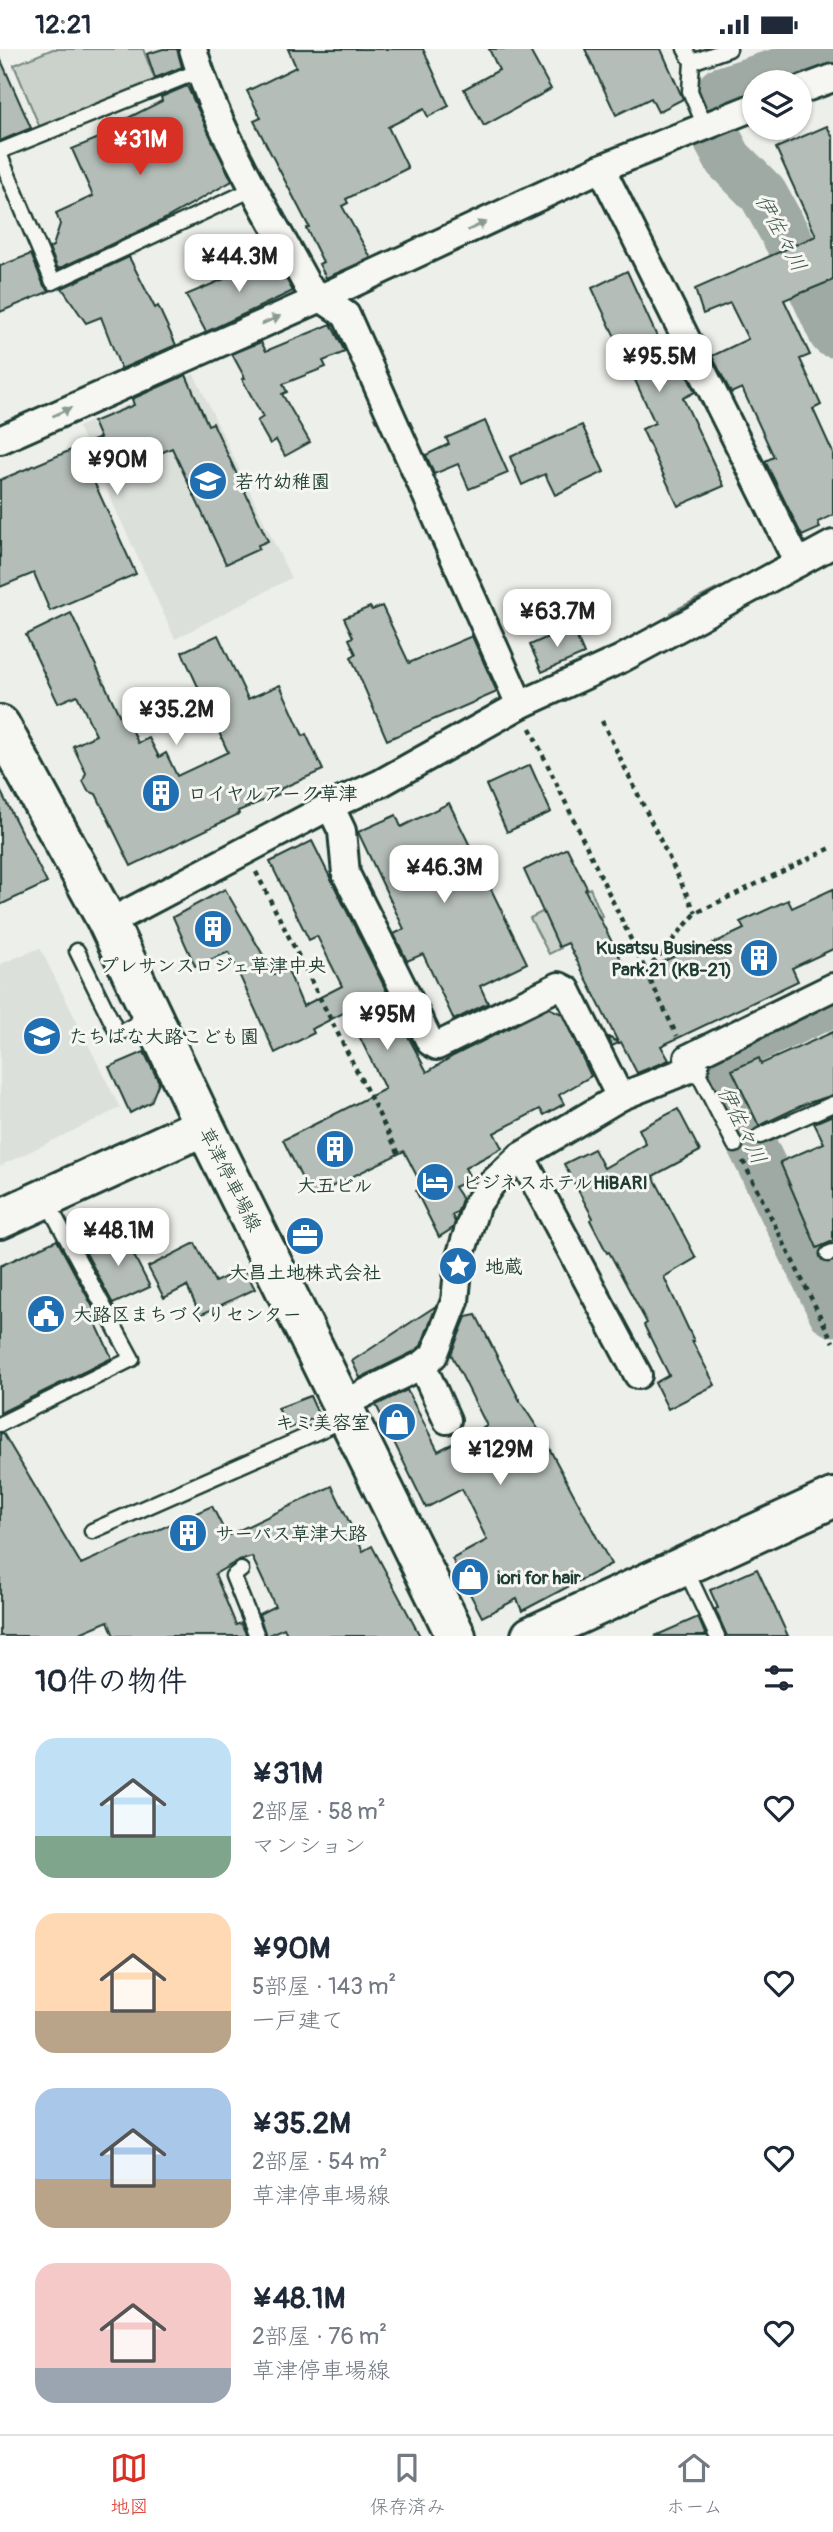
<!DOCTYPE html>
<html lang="ja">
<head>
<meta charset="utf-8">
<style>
  :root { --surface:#fff; --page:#f6f6f7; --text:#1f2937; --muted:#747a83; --line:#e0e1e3; --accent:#d93025 }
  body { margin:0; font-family:Pangolin,"Klee One",sans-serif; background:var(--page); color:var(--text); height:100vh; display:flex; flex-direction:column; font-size:26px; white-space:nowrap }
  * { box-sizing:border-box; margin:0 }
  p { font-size:23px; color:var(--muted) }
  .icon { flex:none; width:38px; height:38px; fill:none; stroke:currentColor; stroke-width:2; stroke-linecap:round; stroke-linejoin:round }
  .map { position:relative; height:1587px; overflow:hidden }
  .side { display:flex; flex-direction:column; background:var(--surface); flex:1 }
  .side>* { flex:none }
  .buttons { position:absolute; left:742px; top:21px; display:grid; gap:14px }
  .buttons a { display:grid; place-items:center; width:70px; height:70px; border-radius:50%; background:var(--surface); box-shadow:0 2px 5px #0004; font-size:35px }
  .price { position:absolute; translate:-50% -60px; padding:0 16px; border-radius:14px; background:#fff; color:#222; font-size:23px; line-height:46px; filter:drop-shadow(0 2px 4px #0008) }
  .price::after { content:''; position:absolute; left:50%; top:42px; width:21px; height:16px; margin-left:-10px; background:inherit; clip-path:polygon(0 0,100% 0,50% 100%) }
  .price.current { background:var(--accent); color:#fff }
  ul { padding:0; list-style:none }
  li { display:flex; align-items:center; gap:21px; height:175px; padding:0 35px }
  li span { display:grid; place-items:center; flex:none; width:196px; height:140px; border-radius:21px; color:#555 }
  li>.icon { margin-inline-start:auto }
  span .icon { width:84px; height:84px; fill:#fffc; stroke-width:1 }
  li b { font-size:30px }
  h2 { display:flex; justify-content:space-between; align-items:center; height:84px; padding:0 35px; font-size:30px }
  .status { display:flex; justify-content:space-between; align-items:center; height:49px; padding:0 35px; background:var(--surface); direction:ltr }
  .status svg { height:19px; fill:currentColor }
  .tab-bar { display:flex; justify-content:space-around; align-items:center; height:98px; border-top:2px solid var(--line); background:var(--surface); font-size:19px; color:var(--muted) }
  .tab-bar a { display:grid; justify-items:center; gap:4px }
  .tab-bar .current { color:var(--accent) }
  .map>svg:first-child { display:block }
</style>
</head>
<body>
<div class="status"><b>12:21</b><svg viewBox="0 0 49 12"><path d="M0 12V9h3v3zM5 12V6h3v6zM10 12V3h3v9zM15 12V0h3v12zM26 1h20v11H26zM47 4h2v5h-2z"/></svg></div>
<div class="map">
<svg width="833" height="1587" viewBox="0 0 833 1587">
  <rect width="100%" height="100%" fill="#edefea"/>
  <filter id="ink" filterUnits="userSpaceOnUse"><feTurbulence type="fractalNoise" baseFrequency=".0143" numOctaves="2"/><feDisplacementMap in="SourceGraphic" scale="14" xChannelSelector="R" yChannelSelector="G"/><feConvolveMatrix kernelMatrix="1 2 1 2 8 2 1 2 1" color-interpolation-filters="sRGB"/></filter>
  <g filter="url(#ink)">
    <!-- built -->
    <g fill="#dce0db">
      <path d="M194 325 291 529 175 590 78 378Z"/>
      <path d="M40 899 120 1059 0 1117V915Z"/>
    </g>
    <!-- green -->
    <g fill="#cbd2cc" stroke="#758880" stroke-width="2">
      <path d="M53 0H143L156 34 40 79 14 16Z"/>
      <path d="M590 839 602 867 556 889 561 899 549 905 530 869Z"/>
    </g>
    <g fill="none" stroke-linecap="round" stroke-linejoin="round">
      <!-- stream -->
      <path stroke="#6c7e77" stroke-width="8" d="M674 565 721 541"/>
      <!-- river -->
      <g stroke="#9faaa4" stroke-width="49">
        <path d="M722 60 721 42 833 6"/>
        <path d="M718 91 728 110 763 145 802 216 833 284"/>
        <path d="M833 953 710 1010 833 1263"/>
      </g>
    </g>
    <!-- building -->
    <g fill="#b4bdb8" stroke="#1f3d34" stroke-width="2">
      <path d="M163 0H177L182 18 155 29 147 5Z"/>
      <path d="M288 0H423L449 57 428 68 424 60 388 78 408 119 346 150 348 154 342 157 371 209 326 229 319 215 323 213 306 179 309 178 254 72 261 69 247 42 296 18Z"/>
      <path d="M489 0H529L551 40 484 77 464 40 499 21Z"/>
      <path d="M585 0H661L683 50 658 63 651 49 616 66Z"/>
      <path d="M0 9 31 79 0 92Z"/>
      <path d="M187 37 232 132 161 172 58 220 49 199 53 197 60 175 56 164 93 147 72 100 116 82 114 76 162 52 161 48Z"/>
      <path d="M827 77 833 89V231L784 251 810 306 800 310 821 356 813 360 833 404V466L818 473 820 479 802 487 765 412 774 408 742 339 731 344 712 307 748 290 730 254 703 265 695 240 816 187 776 99Z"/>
      <path d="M31 205 44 237 50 242 0 263V217Z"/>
      <path d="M129 208 155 259 158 257 176 296 121 320 101 268 86 274 62 239Z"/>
      <path d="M274 209 293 242 206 283 186 246Z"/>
      <path d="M627 222 674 325 684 320 695 343 683 349 724 437 678 457 642 380 655 374 592 239Z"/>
      <path d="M331 275 345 303 323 312 326 318 283 335 287 343 282 345 310 393 285 407 276 391 270 395 257 372 263 368 242 330 245 329 232 305 261 293 266 302Z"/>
      <path d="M186 326 208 376 213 374 268 492 258 496 259 500 226 515 172 399 94 433 136 525 50 562 34 524 0 538V431L100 389 93 373 134 356 132 350Z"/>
      <path d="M485 372 508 424 469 440 458 415 434 425 426 406 449 395 446 389Z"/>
      <path d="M582 376 604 423 555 446 545 425 522 436 510 408Z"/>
      <path d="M382 557 409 614 472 587 497 643 387 691 351 608 356 605 349 590 353 588 344 569 370 558 372 561Z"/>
      <path d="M71 564 123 674 128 671 138 694 149 689 159 708 166 704 177 727 228 703 182 603 218 586 248 650 280 636 303 687 306 685 323 721 280 740 282 744 238 762 239 765 131 817 96 745 88 742 83 732 86 724 73 697 96 686 77 646 58 654 26 586Z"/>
      <path d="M572 577 584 605 542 623 530 596Z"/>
      <path d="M530 716 551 763 507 783 486 736Z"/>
      <path d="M0 741 47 834 0 856Z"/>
      <path d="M449 754 527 914 480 937 488 954 454 971 423 905 407 912 394 885 404 880 358 783 396 766 401 778Z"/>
      <path d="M312 792 387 943 385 944 427 1023 453 1007 549 959 562 965 591 1027 559 1046 564 1055 544 1066 540 1060 494 1084 502 1099 465 1119 471 1130 454 1138 462 1150 458 1162 452 1166 455 1173 453 1179 439 1188 416 1142 422 1137 404 1102 311 1148 283 1091 385 1040 347 962 312 980 314 984 275 1004 229 903 195 917 173 868 225 840 274 925 287 919 303 957 342 937 317 887 309 891 270 813Z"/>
      <path d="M567 799 587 839 585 841 630 928 692 899 695 903 744 880 740 873 788 851 792 859 833 840V900L792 919 798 932 661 997 669 1011 637 1024 621 993 612 997 608 988 618 993 568 894 559 898 524 821Z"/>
      <path d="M833 983V1046L805 1055 759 1077 732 1021 759 1009 761 1015Z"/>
      <path d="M144 1003 159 1033 151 1053 130 1064 109 1018Z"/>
      <path d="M678 1060 700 1102 653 1127 696 1209 664 1228 694 1292H692L715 1336 668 1360 655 1334 669 1326 644 1276 647 1274 609 1203 607 1204 590 1171 593 1169 564 1115 594 1100 604 1119 646 1095 639 1080Z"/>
      <path d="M833 1066V1192L817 1199 780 1113 824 1094 814 1074Z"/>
      <path d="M122 1183 150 1238 113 1255 85 1202Z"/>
      <path d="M57 1191 96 1264 92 1266 112 1309 0 1364V1217Z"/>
      <path d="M195 1194 215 1233 244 1219 255 1240 200 1266 187 1237 164 1249 148 1218Z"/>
      <path d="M436 1257 421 1297 413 1303 360 1329 352 1312Z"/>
      <path d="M476 1266 520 1352 542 1386 611 1515 522 1562 517 1550 482 1568 452 1510 487 1491 462 1440 426 1459 376 1356 407 1341 438 1402 487 1377 451 1305 466 1268Z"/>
      <path d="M310 1347 319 1367 288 1380 278 1359Z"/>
      <path d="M3 1384 81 1515 212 1457 227 1487 332 1437 363 1502 372 1497 420 1587H288L284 1579 266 1587 259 1565 275 1557 252 1508 236 1513 215 1525 236 1576 241 1574 247 1587H114L108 1572 73 1587H0V1385Z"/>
      <path d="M757 1520 788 1587H727L715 1560 718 1559 710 1541Z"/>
      <path d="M698 1568 706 1587H655Z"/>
    </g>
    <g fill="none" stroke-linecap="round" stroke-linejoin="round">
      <defs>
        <g id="lane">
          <path d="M685 0 692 13 690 42 705 77"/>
          <path d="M692 13 729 0"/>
          <path d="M0 102 199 22"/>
          <path d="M0 107 53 233 255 139"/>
          <path d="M77 902 118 985 151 967"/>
          <path d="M695 1018 735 1096"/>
          <path d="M760 1087 833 1055"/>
          <path d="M828 1205 833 1203"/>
          <path d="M0 1375 132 1310 46 1151"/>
          <path d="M92 1482 348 1369"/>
          <path d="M685 1519 717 1587"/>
          <path d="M241 1521 233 1527 257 1587"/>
        </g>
        <g id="street">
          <path d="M193 0C217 83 266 160 307 236L321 249 346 266 520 656"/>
          <path d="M800 41 833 29"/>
          <path d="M601 119 798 514"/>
          <path d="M0 391 321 249 601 119 754 58"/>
          <path d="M330 757 342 782 346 825 430 993 437 997 559 937 567 941 620 1048"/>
          <path d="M108 874 330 757 381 734 520 656 621 610 833 495"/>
          <path d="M521 1107 638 1326"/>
          <path d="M422 1316 447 1371"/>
          <path d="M343 1355 422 1316 434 1306 455 1252 459 1211 476 1157 492 1134 521 1107 620 1048 695 1018 688 1009 833 938"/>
        </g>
        <g id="secondary">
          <path d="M0 676 108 874 201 1070 456 1587"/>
          <path d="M0 1170 204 1077"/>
          <path d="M531 1587 833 1449"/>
        </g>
      </defs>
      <!-- lane casing -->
      <use href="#lane" stroke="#1f3d34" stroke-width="19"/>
      <!-- street casing -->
      <use href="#street" stroke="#1f3d34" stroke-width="32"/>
      <!-- secondary casing -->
      <use href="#secondary" stroke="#1f3d34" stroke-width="44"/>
      <!-- path -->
      <g stroke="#1f3d34" stroke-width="4.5" stroke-dasharray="5 5" stroke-linecap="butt">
        <path d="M602 672 696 864"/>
        <path d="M530 679 677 987"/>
        <path d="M256 823 400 1107"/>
        <path d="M646 922 696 864 833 798"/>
        <path d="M743 1112 833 1293"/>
      </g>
      <!-- lane -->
      <use href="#lane" stroke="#f6f6f2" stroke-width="14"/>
      <!-- street -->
      <use href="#street" stroke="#f6f6f2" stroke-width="26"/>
      <!-- secondary -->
      <use href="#secondary" stroke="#f6f6f2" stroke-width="38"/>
    </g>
    <!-- one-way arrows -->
    <defs><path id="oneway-solid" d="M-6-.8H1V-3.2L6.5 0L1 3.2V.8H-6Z" transform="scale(1.75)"/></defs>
    <g fill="#8a9a93">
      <use href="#oneway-solid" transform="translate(477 177) rotate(-25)"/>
      <use href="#oneway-solid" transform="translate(271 271) rotate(-24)"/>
      <use href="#oneway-solid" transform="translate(62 363) rotate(-24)"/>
    </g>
  </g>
  <!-- icons -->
  <defs>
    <symbol id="school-disc" viewBox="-11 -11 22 22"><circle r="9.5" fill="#1f6fb2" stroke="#f6f6f2"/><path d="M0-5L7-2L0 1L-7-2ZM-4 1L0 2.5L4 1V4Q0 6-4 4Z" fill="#fff"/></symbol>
    <symbol id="building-disc" viewBox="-11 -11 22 22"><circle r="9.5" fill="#1f6fb2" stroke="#f6f6f2"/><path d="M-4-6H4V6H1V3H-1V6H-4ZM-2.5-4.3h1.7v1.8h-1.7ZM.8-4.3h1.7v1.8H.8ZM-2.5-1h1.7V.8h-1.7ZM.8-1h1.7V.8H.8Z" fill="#fff"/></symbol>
    <symbol id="hotel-disc" viewBox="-11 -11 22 22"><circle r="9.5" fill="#1f6fb2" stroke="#f6f6f2"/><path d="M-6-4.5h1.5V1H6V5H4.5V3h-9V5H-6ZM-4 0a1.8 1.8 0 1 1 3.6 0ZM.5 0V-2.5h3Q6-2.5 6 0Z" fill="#fff"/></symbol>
    <symbol id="office-disc" viewBox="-11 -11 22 22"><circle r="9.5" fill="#1f6fb2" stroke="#f6f6f2"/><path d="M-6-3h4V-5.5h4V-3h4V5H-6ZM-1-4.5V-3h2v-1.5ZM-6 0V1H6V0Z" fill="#fff"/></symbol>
    <symbol id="sight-disc" viewBox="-11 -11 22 22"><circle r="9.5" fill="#1f6fb2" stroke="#f6f6f2"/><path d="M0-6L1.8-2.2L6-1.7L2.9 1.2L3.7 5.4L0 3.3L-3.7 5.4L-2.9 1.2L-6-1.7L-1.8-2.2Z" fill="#fff"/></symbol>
    <symbol id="civic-disc" viewBox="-11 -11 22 22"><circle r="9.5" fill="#1f6fb2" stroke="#f6f6f2"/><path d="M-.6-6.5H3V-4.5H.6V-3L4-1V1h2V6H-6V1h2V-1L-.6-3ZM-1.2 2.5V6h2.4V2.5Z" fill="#fff"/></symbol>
    <symbol id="shop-disc" viewBox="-11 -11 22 22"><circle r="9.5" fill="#1f6fb2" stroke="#f6f6f2"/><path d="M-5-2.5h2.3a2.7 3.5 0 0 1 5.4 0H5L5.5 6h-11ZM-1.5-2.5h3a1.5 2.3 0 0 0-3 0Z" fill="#fff"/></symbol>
  </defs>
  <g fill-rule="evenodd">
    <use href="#school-disc" x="186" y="410" width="44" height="44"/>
    <use href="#building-disc" x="139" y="722" width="44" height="44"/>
    <use href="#building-disc" x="191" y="858" width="44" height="44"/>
    <use href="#building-disc" x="737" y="887" width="44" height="44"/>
    <use href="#school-disc" x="20" y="965" width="44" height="44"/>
    <use href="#building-disc" x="313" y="1078" width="44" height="44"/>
    <use href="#hotel-disc" x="413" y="1111" width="44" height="44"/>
    <use href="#office-disc" x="283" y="1165" width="44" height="44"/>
    <use href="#sight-disc" x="436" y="1195" width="44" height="44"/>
    <use href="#civic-disc" x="24" y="1243" width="44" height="44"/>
    <use href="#shop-disc" x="375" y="1351" width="44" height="44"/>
    <use href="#building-disc" x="166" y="1462" width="44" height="44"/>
    <use href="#shop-disc" x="448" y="1506" width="44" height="44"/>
  </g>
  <g text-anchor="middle" stroke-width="6" stroke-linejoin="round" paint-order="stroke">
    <!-- poi labels -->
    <g font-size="19" font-weight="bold" fill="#1f3d34" stroke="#f6f6f2" text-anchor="start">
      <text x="235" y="439">若竹幼稚園</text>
      <text x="188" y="751">ロイヤルアーク草津</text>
      <text x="732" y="905" text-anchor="end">Kusatsu Business<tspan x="732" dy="22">Park 21 (KB-21)</tspan></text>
      <text x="213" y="923" text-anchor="middle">プレサンスロジェ草津中央</text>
      <text x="69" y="994">たちばな大路こども園</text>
      <text x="462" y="1140">ビジネスホテルHiBARI</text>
      <text x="335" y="1143" text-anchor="middle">大五ビル</text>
      <text x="485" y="1224">地蔵</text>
      <text x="305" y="1230" text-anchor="middle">大昌土地株式会社</text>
      <text x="73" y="1272">大路区まちづくりセンター</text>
      <text x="370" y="1380" text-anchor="end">キミ美容室</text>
      <text x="215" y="1491">サーパス草津大路</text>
      <text x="497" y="1535">iori for hair</text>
    </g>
    <!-- street labels -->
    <g font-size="19" fill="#1f3d34" stroke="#f6f6f2">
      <text transform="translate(231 1130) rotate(63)" y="7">草津停車場線</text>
    </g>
    <!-- water labels -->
    <g font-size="21" font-style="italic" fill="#3f5850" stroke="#f6f6f2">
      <text transform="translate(781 184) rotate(62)" y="7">伊佐々川</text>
      <text transform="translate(742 1076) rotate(64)" y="7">伊佐々川</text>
    </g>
  </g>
</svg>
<div class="buttons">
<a><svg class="icon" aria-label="layers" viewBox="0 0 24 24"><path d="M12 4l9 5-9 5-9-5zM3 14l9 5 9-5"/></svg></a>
</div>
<b class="price current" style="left:140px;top:128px">¥31M</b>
<b class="price" style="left:239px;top:245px">¥44.3M</b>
<b class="price" style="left:659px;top:345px">¥95.5M</b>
<b class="price" style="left:117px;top:448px">¥90M</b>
<b class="price" style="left:557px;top:600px">¥63.7M</b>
<b class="price" style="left:176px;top:698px">¥35.2M</b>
<b class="price" style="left:444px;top:856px">¥46.3M</b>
<b class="price" style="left:387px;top:1003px">¥95M</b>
<b class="price" style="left:118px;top:1219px">¥48.1M</b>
<b class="price" style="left:500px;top:1438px">¥129M</b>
</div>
<section class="side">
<h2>10件の物件<svg class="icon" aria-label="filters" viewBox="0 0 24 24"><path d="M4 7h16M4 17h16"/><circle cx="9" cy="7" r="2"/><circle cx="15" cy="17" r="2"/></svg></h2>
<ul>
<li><span style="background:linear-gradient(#bfe0f5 70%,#7fa58c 0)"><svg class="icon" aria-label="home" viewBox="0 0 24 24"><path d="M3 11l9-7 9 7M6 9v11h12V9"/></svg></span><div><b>¥31M</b><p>2部屋 · 58 m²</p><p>マンション</p></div><svg class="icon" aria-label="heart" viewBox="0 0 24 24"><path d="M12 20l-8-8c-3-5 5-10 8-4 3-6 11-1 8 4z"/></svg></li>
<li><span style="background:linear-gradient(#ffd9b3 70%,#b9a48a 0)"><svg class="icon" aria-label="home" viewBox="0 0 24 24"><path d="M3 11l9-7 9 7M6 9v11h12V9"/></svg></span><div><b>¥90M</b><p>5部屋 · 143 m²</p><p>一戸建て</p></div><svg class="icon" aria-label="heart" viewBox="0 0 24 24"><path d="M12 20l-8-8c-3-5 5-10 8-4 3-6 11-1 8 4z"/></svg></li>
<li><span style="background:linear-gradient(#a9c7e8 65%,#b9a48a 0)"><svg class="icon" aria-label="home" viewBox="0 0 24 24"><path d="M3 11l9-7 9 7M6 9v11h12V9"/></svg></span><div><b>¥35.2M</b><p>2部屋 · 54 m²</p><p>草津停車場線</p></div><svg class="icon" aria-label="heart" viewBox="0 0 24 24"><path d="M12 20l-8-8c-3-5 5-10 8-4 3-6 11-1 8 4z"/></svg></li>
<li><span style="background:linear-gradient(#f6c9c9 75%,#9aa5b1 0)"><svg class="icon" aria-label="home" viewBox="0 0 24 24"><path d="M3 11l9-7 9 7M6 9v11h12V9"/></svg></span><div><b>¥48.1M</b><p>2部屋 · 76 m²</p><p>草津停車場線</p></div><svg class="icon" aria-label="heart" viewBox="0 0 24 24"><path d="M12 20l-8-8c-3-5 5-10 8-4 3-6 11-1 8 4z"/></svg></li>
</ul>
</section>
<nav class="tab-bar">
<a class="current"><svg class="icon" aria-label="map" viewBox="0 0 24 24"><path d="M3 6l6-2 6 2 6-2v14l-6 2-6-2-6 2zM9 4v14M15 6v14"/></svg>地図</a>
<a><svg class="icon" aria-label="saved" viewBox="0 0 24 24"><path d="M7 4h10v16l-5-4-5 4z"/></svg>保存済み</a>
<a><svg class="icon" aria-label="home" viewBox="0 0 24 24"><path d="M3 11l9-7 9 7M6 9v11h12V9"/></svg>ホーム</a>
</nav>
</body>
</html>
